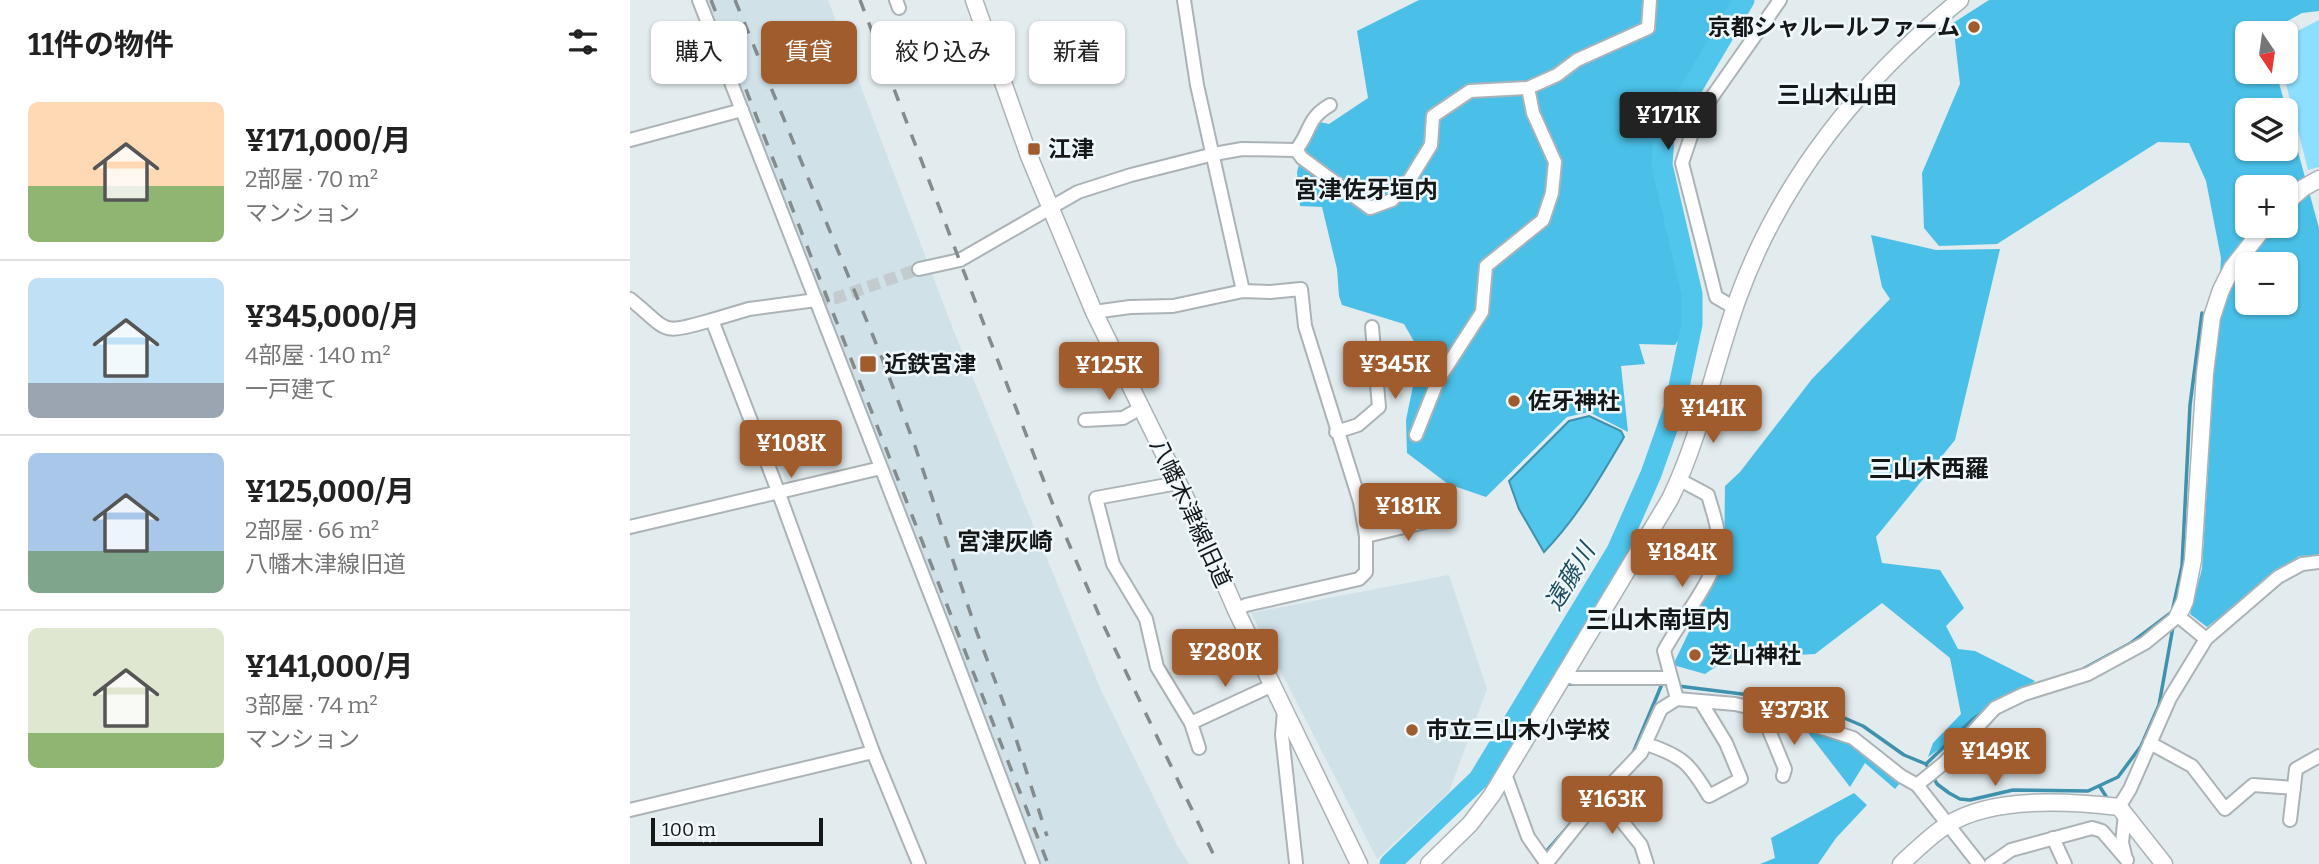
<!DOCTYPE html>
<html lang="ja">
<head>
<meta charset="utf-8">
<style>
  :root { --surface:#fff; --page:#f6f6f6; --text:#222; --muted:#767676; --line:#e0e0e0; --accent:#a05c2d }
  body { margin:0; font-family:Bitter,"Noto Sans JP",serif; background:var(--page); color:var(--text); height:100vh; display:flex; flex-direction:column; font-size:26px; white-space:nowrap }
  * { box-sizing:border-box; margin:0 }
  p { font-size:23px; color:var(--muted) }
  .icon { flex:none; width:38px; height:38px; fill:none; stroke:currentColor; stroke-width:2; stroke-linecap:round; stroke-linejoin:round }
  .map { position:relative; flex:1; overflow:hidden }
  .sheet { display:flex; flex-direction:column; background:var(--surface); width:630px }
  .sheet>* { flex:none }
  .guide { position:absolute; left:21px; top:21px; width:665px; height:63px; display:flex; gap:14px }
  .needle { width:46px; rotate:167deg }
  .tools { position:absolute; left:1605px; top:21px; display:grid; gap:14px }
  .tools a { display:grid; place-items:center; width:63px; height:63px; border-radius:10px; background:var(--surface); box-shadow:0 2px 5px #0004; font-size:35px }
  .scale { position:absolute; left:21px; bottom:18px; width:172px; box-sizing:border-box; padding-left:7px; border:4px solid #151819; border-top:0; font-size:19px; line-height:24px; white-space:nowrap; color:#151819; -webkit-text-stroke:5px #eff8fc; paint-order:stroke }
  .price { position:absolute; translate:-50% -60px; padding:0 16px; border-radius:7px; background:var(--accent); color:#fff; font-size:23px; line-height:46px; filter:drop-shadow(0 2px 4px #0008) }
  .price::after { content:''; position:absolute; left:50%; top:42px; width:21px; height:16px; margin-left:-10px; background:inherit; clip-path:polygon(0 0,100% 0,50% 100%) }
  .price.active { background:#222; color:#fff }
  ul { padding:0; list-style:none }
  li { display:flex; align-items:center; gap:21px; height:175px; padding:0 28px }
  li+li { border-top:2px solid var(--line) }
  li span { display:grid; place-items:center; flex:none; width:196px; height:140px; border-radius:10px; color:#555 }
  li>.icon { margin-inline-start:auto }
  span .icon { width:84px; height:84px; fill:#fffc; stroke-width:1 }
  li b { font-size:30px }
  h2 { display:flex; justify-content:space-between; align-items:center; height:84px; padding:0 28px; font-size:30px }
  .pill { padding:0 24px; border-radius:10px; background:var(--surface); box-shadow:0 2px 5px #0004; font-size:24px; line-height:63px }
  .pill.active { background:var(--accent); color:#fff }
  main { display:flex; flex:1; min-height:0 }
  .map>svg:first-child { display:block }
</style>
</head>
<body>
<main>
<section class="sheet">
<h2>11件の物件<svg class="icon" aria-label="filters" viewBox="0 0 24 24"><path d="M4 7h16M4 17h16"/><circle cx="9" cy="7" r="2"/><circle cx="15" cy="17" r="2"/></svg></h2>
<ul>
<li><span style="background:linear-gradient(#ffd9b3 60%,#8fb573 0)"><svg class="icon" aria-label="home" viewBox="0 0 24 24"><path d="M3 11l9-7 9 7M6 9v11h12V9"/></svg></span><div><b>¥171,000/月</b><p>2部屋 · 70 m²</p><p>マンション</p></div></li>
<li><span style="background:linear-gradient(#bfe0f5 75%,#9aa5b1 0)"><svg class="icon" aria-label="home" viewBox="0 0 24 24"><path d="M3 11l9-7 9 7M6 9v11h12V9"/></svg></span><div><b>¥345,000/月</b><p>4部屋 · 140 m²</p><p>一戸建て</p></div></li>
<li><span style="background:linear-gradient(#a9c7e8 70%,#7fa58c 0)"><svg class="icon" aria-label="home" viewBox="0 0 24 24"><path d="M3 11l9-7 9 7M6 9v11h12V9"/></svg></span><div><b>¥125,000/月</b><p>2部屋 · 66 m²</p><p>八幡木津線旧道</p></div></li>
<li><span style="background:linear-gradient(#dfe7d0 75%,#8fb573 0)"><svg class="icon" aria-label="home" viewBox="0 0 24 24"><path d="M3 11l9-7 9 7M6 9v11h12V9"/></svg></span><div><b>¥141,000/月</b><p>3部屋 · 74 m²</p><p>マンション</p></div></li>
</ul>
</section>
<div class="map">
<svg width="1689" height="864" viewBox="0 0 1689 864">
  <rect width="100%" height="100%" fill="#e2ebee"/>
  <!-- built -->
  <g fill="#d0e1e8">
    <path d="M78 0H198L323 329 470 688 547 845 559 864H407Z"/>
    <path d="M819 575 857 689 819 792 747 859 621 613Z"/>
  </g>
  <!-- green -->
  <path fill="#8cdffe" d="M1689 20V167L1678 170 1653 72H1656V37Z"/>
  <!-- forest -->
  <g fill="#4ac0e8" fill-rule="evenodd">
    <path d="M789 0H1107L1030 129 1029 170 1057 296 1056 329 1045 345 1009 344 1015 364 991 366 998 432 959 412 937 417 856 497 818 484 777 453 776 420 790 352 774 324 712 305 709 296 707 269 692 207 670 206 667 172 681 120 699 124 738 98 727 31Z"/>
    <path d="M1359 0H1689V11L1672 13 1635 33H1617V72H1646L1689 228V555L1669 556 1577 627 1560 614 1572 569 1591 258 1576 181 1559 143 1528 142 1367 244 1309 246 1294 228 1292 173 1330 84 1323 23ZM1617 110H1656V149H1617ZM1617 187H1656V226H1617ZM1617 264H1656V303H1617Z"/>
    <path d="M1241 235 1306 250 1370 249 1325 440 1246 537 1252 563 1310 570 1334 608 1316 626 1328 649 1345 651 1405 681 1298 757 1303 743 1331 714 1320 658 1252 603 1185 654 1097 659 1075 674 1043 665 1094 559 1095 486 1110 472 1182 379 1260 299 1252 287Z"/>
    <path d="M1169 721 1219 741 1270 783 1265 789 1235 763 1220 787Z"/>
    <path d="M1224 793 1237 805 1206 838 1188 864H1130L1145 858 1141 838Z"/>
  </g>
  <!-- water -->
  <path fill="#50c6ed" stroke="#3e92ad" stroke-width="2" d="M959 416 991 431 994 437C970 478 947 518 914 552L889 509 879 481 939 421Z"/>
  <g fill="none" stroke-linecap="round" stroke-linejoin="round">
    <!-- stream -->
    <g stroke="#3e92ad" stroke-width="3.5">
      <path d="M1453 669 1501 643 1542 612 1552 566 1560 405 1572 313"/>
      <path d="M908 682 923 683"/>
      <path d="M934 684H1032L1144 698 1169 703 1212 717 1233 726 1274 755 1296 764 1307 784 1319 793 1330 799 1340 800 1383 790 1458 791 1488 777 1511 746 1529 705 1543 627"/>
      <path d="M1003 753 1032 684"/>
      <path d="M1296 764 1343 719 1354 712"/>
      <path d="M1470 787 1479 801"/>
      <path d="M915 853 942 822"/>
    </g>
    <!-- river -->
    <path stroke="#50c6ed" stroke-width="21" d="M760 864 849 779 987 551 1021 474 1045 406 1062 324V294L1032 165 1034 135 1114 0"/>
    <!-- minor-tunnel -->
    <path stroke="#c3cbce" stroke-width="12" stroke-dasharray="12 6" stroke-linecap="butt" d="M186 300 206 298 289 269"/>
    <defs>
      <g id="minor">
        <path d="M69 0 319 642 403 864"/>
        <path d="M266 0 269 8"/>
        <path d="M554 0 567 85 613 291"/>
        <path d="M0 140 112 110"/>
        <path d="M666 150C681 132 676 119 700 105"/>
        <path d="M289 269 330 260 448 192 501 175 584 154 612 149 666 150 672 158 740 208 762 200 780 179 801 145 803 116 840 91 898 88 927 75 947 60 1018 28 1020 0"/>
        <path d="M0 299C41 332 28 335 82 320L148 491 243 752"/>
        <path d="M1105 308 1086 297 1052 163 1061 136 1075 107 1150 0"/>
        <path d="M464 312 500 307 543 306 613 291 640 292 671 289 675 326 730 502 736 536V572L729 579 616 605 606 610"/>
        <path d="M82 320 119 309 186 300"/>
        <path d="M455 420 493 418 511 408"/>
        <path d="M706 432 728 425 749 407 742 327"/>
        <path d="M786 435 808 380 852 312 856 266 913 220 922 193 925 162 903 113 898 88"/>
        <path d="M548 483 466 498 483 564 516 619 527 667 561 723 569 748"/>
        <path d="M0 527 251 468"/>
        <path d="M736 536 812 518"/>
        <path d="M935 675 944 678H1040"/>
        <path d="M1047 699 1034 651C1048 623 1086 579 1088 549 1090 530 1083 513 1078 495L1050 480"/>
        <path d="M654 711 652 735 666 863"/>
        <path d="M1137 712 1136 723 1155 769 1153 776"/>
        <path d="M561 723 643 685"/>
        <path d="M1520 743 1562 766 1595 809 1623 785 1664 788"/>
        <path d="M1016 744C1053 756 1060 764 1079 796L1111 779 1096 743 1071 702"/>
        <path d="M875 774 898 837 917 864"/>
        <path d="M1287 785 1314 763 1365 708 1394 694 1458 674 1515 643 1548 616 1576 639"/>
        <path d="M971 795 1011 845 1017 864"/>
        <path d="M1489 807 1500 789 1540 698 1576 639 1648 577 1672 564 1689 562"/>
        <path d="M0 810 243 752 289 864"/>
        <path d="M1495 814 1492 843 1495 855"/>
        <path d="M1660 820 1666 769 1689 756"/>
        <path d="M1423 838 1435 864"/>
        <path d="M916 864 971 795 1011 753 1031 709 1047 699 1105 704 1155 716 1223 738 1271 776 1287 785 1349 864"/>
        <path d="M1361 864 1381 850 1462 828 1472 831 1497 860"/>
      </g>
      <g id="tertiary">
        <path d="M344 0 399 156 464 312 569 525 606 610 729 864"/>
        <path d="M1656 203 1673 188 1689 179"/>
        <path d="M1548 616 1555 601 1563 560 1575 373 1582 317 1591 290 1602 268 1635 226"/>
        <path d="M799 864 840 824 862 795 1040 499C1071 435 1084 365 1108 298 1151 179 1232 79 1330 0"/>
        <path d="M1271 864C1285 851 1301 835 1317 825 1362 796 1438 801 1489 807L1534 864"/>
      </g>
    </defs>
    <!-- minor casing -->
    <use href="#minor" stroke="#abb3b7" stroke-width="16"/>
    <!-- tertiary casing -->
    <use href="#tertiary" stroke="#abb3b7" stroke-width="19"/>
    <!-- minor -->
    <use href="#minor" stroke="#fff" stroke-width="12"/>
    <!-- tertiary -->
    <use href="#tertiary" stroke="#fff" stroke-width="16"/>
    <!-- rail -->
    <g stroke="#848b8d" stroke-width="3.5" stroke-dasharray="12 12" stroke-linecap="butt">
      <path d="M81 0 418 864"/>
      <path d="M105 0 252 358 285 446 346 630 381 723 417 836"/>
      <path d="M230 0 428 518 472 622 588 864"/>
    </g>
  </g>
  <!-- markers -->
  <g fill="#a05c2d" stroke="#eff8fc" stroke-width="2.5">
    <circle cx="1344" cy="27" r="7"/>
    <rect x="397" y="142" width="14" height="14" rx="3.5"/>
    <rect x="229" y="355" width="18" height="18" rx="3.5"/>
    <circle cx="884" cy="401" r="7"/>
    <circle cx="1065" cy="655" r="7"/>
    <circle cx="782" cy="730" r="7"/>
  </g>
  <g text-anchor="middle" stroke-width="5" stroke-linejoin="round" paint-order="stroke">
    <!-- poi labels -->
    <g font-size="23" font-weight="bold" fill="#151819" stroke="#eff8fc" text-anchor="start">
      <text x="1330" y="35" text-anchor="end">京都シャルールファーム</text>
      <text x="418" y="157">江津</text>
      <text x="254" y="372">近鉄宮津</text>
      <text x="898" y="409">佐牙神社</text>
      <text x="1079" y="663">芝山神社</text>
      <text x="796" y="738">市立三山木小学校</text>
    </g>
    <!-- street labels -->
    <g font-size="23" fill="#151819" stroke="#eff8fc">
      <text transform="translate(561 513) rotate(65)" y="8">八幡木津線旧道</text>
    </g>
    <!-- neighbourhood labels -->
    <g font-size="24" font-weight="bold" fill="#151819" stroke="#eff8fc">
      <text x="1207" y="103">三山木山田</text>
      <text x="736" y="198">宮津佐牙垣内</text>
      <text x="1299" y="477">三山木西羅</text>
      <text x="375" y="550">宮津灰崎</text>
      <text x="1028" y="628">三山木南垣内</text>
    </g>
    <!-- water labels -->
    <g font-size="24" font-style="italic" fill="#1d4e5f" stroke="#eff8fc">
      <text transform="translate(940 577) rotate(-59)" y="8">遠藤川</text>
    </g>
  </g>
</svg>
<div class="tools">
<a><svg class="needle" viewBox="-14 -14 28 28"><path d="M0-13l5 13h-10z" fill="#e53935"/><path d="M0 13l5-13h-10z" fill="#767676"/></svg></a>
<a><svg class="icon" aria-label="layers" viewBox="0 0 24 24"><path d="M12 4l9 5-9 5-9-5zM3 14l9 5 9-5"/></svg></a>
<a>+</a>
<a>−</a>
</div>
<div class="scale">100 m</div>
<b class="price active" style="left:1038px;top:152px">¥171K</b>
<b class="price" style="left:765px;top:401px">¥345K</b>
<b class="price" style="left:479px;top:402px">¥125K</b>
<b class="price" style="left:1083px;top:445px">¥141K</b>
<b class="price" style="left:161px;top:480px">¥108K</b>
<b class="price" style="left:778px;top:543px">¥181K</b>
<b class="price" style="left:1052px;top:589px">¥184K</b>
<b class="price" style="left:595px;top:689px">¥280K</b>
<b class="price" style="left:1164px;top:747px">¥373K</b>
<b class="price" style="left:1365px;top:788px">¥149K</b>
<b class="price" style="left:982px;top:836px">¥163K</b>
<div class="guide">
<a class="pill">購入</a>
<a class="pill active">賃貸</a>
<a class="pill">絞り込み</a>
<a class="pill">新着</a>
</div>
</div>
</main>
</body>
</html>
